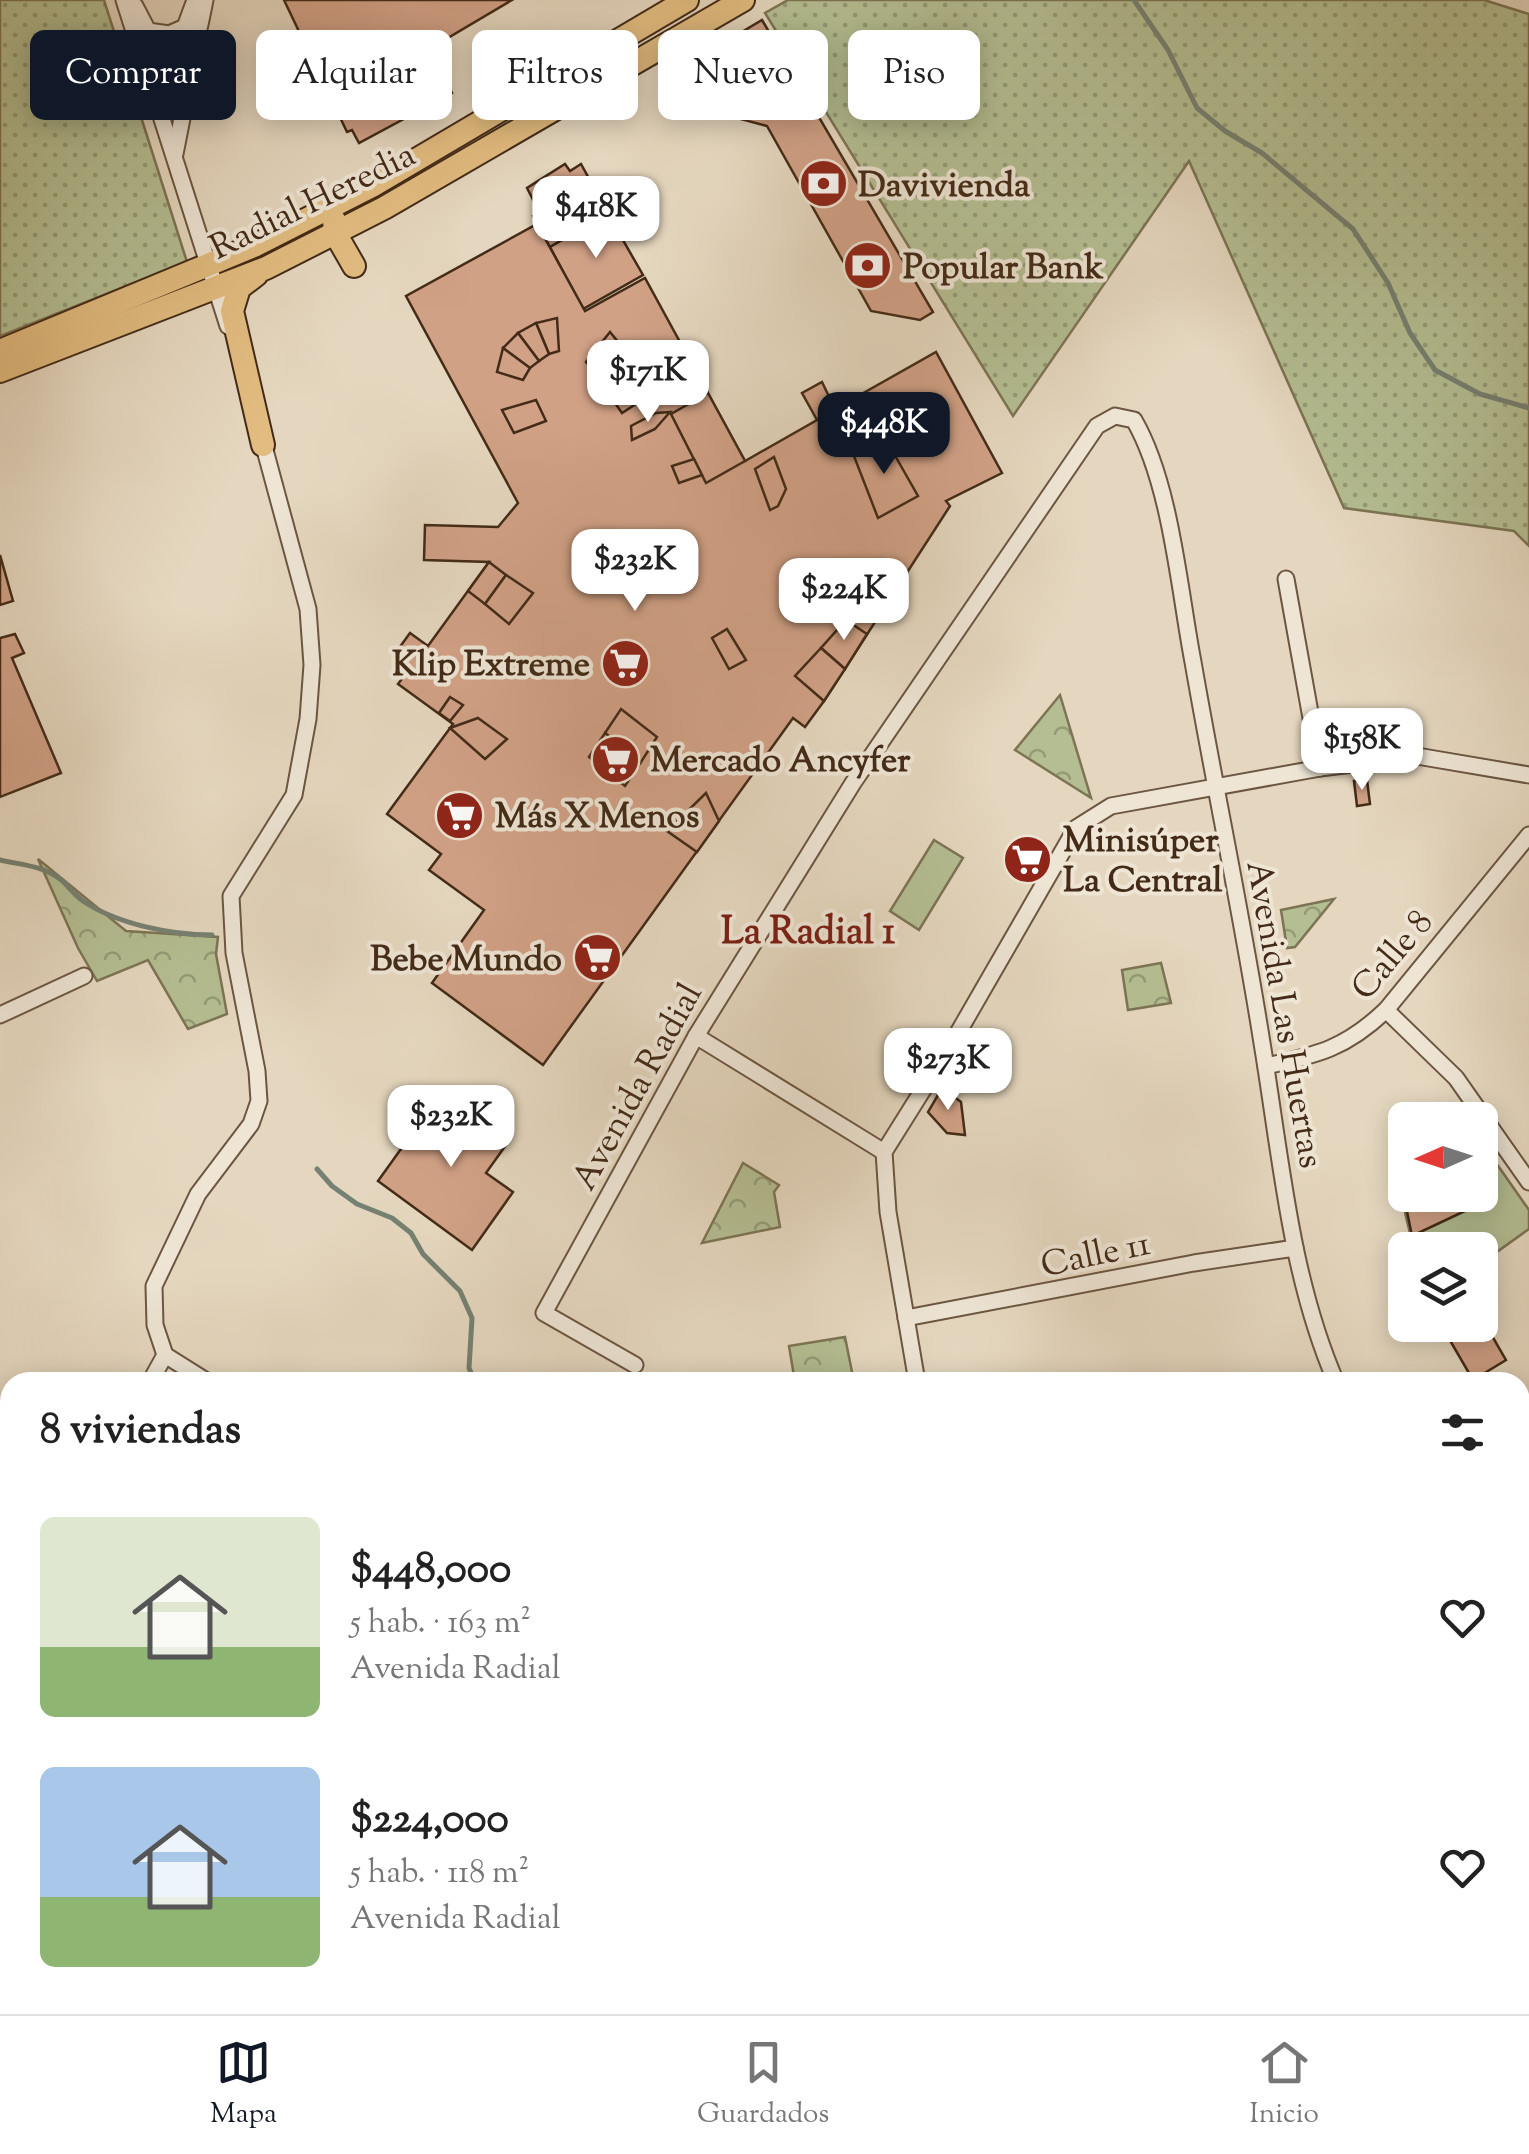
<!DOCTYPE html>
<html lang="es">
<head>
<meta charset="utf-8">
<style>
  :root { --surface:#fff; --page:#f6f6f6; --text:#222; --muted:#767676; --line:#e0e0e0; --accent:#111827 }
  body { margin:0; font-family:"Sorts Mill Goudy",serif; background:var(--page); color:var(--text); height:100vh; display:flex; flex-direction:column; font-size:38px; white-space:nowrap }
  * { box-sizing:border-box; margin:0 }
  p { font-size:32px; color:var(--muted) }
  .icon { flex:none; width:55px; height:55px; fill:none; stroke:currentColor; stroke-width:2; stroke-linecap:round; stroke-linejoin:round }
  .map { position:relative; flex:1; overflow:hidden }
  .side { position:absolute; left:0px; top:1372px; width:1530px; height:642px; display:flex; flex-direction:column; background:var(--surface); border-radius:30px 30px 0 0; box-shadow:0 5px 25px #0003 }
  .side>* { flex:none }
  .hud { position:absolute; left:30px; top:30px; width:1000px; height:90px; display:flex; gap:20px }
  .needle { width:65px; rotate:267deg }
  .buttons { position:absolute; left:1388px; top:1102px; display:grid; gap:20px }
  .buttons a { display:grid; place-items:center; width:110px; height:110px; border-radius:15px; background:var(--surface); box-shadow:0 5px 25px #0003; font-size:50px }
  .price { position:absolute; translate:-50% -85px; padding:0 22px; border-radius:20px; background:#fff; color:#222; font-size:32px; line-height:65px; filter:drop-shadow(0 2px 5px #0008) }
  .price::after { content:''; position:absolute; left:50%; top:60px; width:30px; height:22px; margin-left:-15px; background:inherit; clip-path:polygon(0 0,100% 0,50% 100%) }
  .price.active { background:var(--accent); color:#fff }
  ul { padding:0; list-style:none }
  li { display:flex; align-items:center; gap:30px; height:250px; padding:0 40px }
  li span { display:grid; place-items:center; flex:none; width:280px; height:200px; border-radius:15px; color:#555 }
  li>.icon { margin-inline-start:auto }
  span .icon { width:120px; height:120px; fill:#fffc; stroke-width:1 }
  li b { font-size:42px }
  h2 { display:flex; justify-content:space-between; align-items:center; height:120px; padding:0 40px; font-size:42px }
  .pill { padding:0 35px; border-radius:15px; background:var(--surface); box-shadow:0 5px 25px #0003; font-size:35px; line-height:90px }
  .pill.active { background:var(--accent); color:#fff }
  .dock { display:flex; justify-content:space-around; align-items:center; height:140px; border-top:2px solid var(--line); background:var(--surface); font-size:28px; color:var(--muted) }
  .dock a { display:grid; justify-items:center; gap:5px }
  .dock .active { color:var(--accent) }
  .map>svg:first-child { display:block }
</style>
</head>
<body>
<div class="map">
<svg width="1529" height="2014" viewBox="0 0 1529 2014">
  <defs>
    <pattern id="grass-dots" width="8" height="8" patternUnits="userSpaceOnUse" patternTransform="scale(2.5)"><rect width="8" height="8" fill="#b4be92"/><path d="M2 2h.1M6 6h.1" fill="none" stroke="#949b76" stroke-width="1.8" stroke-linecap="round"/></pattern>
    <pattern id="park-crowns" width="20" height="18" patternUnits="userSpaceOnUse" patternTransform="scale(2.5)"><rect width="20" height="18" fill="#b4be92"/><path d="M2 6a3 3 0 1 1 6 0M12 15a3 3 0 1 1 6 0" fill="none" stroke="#949b76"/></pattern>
  </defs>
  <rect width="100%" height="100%" fill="#e5d7bf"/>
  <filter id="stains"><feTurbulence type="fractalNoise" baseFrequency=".002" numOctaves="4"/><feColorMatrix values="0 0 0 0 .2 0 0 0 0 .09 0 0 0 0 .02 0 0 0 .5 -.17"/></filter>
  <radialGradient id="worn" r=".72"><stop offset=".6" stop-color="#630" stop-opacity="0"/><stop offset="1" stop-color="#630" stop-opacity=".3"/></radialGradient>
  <!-- grass -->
  <g fill="url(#grass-dots)" stroke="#7c7454" stroke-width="2.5">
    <path d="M0 0H104L187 262 0 336Z"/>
    <path d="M788 0H1484L1529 14V546L1514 531 1344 508 1189 161 1013 416 765 13Z"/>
  </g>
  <!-- park -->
  <g fill="url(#park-crowns)" stroke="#7c7454" stroke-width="2.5">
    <path d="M1060 695 1091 798 1015 750Z"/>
    <path d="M38 859 126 931 218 937 216 954 227 1014 188 1029 148 960 97 981 78 948Z"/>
    <path d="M1334 899 1295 947 1287 948 1281 910Z"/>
    <path d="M1161 963 1171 1003 1128 1010 1122 970Z"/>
    <path d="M743 1163 779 1185 774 1192 780 1227 702 1243Z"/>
    <path d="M845 1337 854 1382H795L789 1346Z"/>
  </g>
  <!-- garden -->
  <g fill="#b4be92" stroke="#7c7454" stroke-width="2.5">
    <path d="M934 840 963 858 919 930 890 911Z"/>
    <path d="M1480 1140 1529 1210V1229L1480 1264V1250H1414L1390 1150 1405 1141V1164L1398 1168 1412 1235 1466 1210 1461 1195H1480Z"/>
  </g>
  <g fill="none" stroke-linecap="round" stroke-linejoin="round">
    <!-- stream -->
    <g stroke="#758172" stroke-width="5">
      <path d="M1134 0 1168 50 1197 108 1225 131 1262 153 1353 229 1388 283 1410 333 1435 370 1480 394 1529 408"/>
      <path d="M0 860C21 865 41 865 60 879 68 885 74 895 83 901 117 924 171 935 212 935"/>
      <path d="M317 1169 332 1186 357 1204 392 1218 411 1233 423 1254 460 1291 472 1318 469 1368 475 1382"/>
      <path d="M1485 2005 1494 2014"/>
    </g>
  </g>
  <!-- building -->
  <g fill="#d1a186" stroke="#432b17" stroke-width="2.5">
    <path d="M284 0H512L431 48 452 93 359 143 352 130 347 132Z"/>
    <path d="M762 20 933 312 920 320 871 311 767 126 692 106 673 73Z"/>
    <path d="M565 164 570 171 581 164 592 184 540 213 527 188Z"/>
    <path d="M592 184 608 214 550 247 533 216Z"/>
    <path d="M608 214 643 275 583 309 550 247Z"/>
    <path d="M537 224 585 311 645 278 745 461 817 420 802 393 822 382 835 409 936 352 1002 473 946 501 950 506 824 701 805 727 793 718 543 1065 432 983 484 910 429 870 441 854 387 814 453 724 398 684 411 667 394 655 410 633 428 646 489 562 424 560 425 525 498 527 518 503 406 296Z"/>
    <path d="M557 318 559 351 549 354 536 323Z"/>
    <path d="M536 323 549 354 539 361 518 333Z"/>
    <path d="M610 332 623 348 595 374 586 362Z"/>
    <path d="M518 333 539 361 530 368 503 348Z"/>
    <path d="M503 348 530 368 523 380 497 372Z"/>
    <path d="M623 348 631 364 604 387 595 374Z"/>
    <path d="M631 364 640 381 613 400 604 387Z"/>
    <path d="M640 381 648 396 622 413 613 400Z"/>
    <path d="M708 393 745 461 706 483 671 414Z"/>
    <path d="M536 400 546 421 514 433 502 410Z"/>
    <path d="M670 412 655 429 632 440 631 426 656 413Z"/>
    <path d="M885 438 918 496 878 518 852 451Z"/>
    <path d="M774 457 786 489 778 506 770 510 755 469Z"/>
    <path d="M694 459 702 475 679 483 672 466Z"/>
    <path d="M0 555 13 601 0 605Z"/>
    <path d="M489 562 506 575 485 604 468 591Z"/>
    <path d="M506 575 533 593 509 624 485 604Z"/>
    <path d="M846 620 867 634 845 669 821 648Z"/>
    <path d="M727 629 746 660 729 669 712 638Z"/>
    <path d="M15 634 24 653 12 658 61 773 0 797V638Z"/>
    <path d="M821 648 845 669 824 701 795 676Z"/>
    <path d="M450 697 463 705 450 721 439 713Z"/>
    <path d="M621 709 657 737 641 762 605 733Z"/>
    <path d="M478 718 507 739 485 759 450 728Z"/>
    <path d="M605 733 641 762 625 786 589 757Z"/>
    <path d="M1367 780 1370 804 1357 806 1354 781Z"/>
    <path d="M706 793 719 821 697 852 667 831Z"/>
    <path d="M942 1088 961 1102 965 1135 947 1133 928 1112Z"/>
    <path d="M444 1089 511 1138 486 1173 513 1192 472 1250 378 1181Z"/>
    <path d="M1405 1164V1195H1461L1467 1210 1412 1236 1398 1167Z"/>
    <path d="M1480 1315 1506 1360 1473 1380 1441 1325H1480Z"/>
  </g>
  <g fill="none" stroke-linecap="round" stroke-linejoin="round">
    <defs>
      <g id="minor">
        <path d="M124 0 228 326"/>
        <path d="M135 6 148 31 169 34 185 27 195 0"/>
        <path d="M142 59 187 35"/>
        <path d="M149 81C195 64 196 45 205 0"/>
        <path d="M175 154 198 37"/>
        <path d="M1286 579 1320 768"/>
        <path d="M1386 1010 1456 1078 1529 1182"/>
        <path d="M0 1015 84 976"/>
        <path d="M696 1036 884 1152"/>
        <path d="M1266 1066C1318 1055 1346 1048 1386 1010L1529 835"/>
        <path d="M906 1318 1194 1263 1295 1248"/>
        <path d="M165 1355 155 1325 154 1286 198 1194 251 1124 259 1101 257 1071 234 953 231 896 294 795 308 719 312 665 308 609 262 439"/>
        <path d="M165 1355 208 1382"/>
        <path d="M635 1365 544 1313 696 1036 853 783 1097 426 1115 416 1134 420C1171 484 1179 589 1193 662 1215 789 1242 915 1262 1043 1281 1157 1290 1276 1336 1382"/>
        <path d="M150 1382 165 1355"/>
        <path d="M917 1382 888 1212 884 1152 951 1045 1076 828 1111 806 1320 768 1417 756 1529 775"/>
        <path d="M0 1567 10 1559"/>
        <path d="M1520 1641 1529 1650"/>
        <path d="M483 2005 485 2014"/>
        <path d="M956 2005 968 2014"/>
        <path d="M819 2014 847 2005"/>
        <path d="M977 2014 989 2005"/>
      </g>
      <g id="primary">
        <path d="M334 220 335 233 354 266"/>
        <path d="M256 275 239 288 232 311 263 445"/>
        <path d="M0 351 256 245 372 186 687 0"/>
        <path d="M0 371 266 268 384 208 743 0"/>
      </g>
    </defs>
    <!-- minor casing -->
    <use href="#minor" stroke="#6c5641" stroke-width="19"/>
    <!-- primary casing -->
    <use href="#primary" stroke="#432b17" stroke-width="26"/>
    <!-- minor -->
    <use href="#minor" stroke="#eee5d5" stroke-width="15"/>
    <!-- primary -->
    <use href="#primary" stroke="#e2bc80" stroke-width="22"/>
  </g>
  <!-- icons -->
  <defs>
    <symbol id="bank-disc" viewBox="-11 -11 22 22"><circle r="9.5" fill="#8f2418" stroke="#eee5d5"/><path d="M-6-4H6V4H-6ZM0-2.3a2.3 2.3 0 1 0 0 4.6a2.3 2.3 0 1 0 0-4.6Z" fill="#fff"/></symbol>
    <symbol id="supermarket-disc" viewBox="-11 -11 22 22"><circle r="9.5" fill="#8f2418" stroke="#eee5d5"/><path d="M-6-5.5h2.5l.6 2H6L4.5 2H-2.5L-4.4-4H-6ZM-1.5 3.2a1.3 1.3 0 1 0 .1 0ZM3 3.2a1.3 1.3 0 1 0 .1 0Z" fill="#fff"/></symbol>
  </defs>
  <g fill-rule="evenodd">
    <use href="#bank-disc" x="796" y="156" width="55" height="55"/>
    <use href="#bank-disc" x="840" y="238" width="55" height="55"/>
    <use href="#supermarket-disc" x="598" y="636" width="55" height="55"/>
    <use href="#supermarket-disc" x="588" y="732" width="55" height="55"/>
    <use href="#supermarket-disc" x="432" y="788" width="55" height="55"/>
    <use href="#supermarket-disc" x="1000" y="832" width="55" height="55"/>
    <use href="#supermarket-disc" x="570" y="930" width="55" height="55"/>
  </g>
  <g text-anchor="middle" stroke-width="8" stroke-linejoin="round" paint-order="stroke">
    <!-- poi labels -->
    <g font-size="35" font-weight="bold" fill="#432b17" stroke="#eee5d5" text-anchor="start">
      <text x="858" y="196">Davivienda</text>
      <text x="903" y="278">Popular Bank</text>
      <text x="590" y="675" text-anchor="end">Klip Extreme</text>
      <text x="650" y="771">Mercado Ancyfer</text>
      <text x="495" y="827">Más X Menos</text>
      <text x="1063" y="851">Minisúper<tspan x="1063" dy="40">La Central</tspan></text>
      <text x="562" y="970" text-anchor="end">Bebe Mundo</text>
    </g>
    <!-- street labels -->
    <g font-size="35" fill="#432b17" stroke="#eee5d5">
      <text transform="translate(312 200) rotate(-26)" y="12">Radial Heredia</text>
      <text transform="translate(1391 954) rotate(-50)" y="12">Calle 8</text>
      <text transform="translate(1286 1014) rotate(80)" y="12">Avenida Las Huertas</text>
      <text transform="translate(636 1086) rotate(-61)" y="12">Avenida Radial</text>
      <text transform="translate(1095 1253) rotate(-12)" y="12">Calle 11</text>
    </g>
    <!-- neighbourhood labels -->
    <g font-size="38" font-weight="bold" fill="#7a1f14" stroke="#eee5d5">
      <text x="808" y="943">La Radial 1</text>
    </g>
  </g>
  <rect width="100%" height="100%" filter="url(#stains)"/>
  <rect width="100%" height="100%" fill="url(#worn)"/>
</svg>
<div class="buttons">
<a><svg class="needle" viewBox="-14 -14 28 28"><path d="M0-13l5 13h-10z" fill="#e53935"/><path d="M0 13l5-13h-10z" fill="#767676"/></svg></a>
<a><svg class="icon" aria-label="layers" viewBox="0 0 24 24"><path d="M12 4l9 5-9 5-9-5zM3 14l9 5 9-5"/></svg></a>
</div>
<b class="price" style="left:596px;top:261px">$418K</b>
<b class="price" style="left:648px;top:425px">$171K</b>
<b class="price active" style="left:884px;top:477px">$448K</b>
<b class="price" style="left:635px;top:614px">$232K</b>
<b class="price" style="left:844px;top:643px">$224K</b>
<b class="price" style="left:1362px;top:793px">$158K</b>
<b class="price" style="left:948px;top:1113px">$273K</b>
<b class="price" style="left:451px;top:1170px">$232K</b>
<div class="hud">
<a class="pill active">Comprar</a>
<a class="pill">Alquilar</a>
<a class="pill">Filtros</a>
<a class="pill">Nuevo</a>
<a class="pill">Piso</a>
</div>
<section class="side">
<h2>8 viviendas<svg class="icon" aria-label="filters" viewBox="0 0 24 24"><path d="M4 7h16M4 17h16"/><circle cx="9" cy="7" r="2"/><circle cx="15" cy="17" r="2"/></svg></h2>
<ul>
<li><span style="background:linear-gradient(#dfe7d0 65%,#8fb573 0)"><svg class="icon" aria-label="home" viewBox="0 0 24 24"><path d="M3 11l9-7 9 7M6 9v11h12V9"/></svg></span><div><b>$448,000</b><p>5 hab. · 163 m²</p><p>Avenida Radial</p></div><svg class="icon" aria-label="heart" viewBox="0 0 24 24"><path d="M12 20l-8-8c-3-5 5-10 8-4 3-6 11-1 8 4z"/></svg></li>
<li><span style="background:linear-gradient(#a9c7e8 65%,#8fb573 0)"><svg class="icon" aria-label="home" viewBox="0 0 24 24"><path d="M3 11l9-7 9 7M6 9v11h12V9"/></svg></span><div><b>$224,000</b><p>5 hab. · 118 m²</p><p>Avenida Radial</p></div><svg class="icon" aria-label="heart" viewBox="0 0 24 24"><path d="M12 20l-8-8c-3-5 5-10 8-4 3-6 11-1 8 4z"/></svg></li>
</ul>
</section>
</div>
<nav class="dock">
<a class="active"><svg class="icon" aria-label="map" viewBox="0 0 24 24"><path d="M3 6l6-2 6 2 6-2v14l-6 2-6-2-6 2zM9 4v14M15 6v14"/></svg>Mapa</a>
<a><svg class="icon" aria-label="saved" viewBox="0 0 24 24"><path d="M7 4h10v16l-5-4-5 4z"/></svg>Guardados</a>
<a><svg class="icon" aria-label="home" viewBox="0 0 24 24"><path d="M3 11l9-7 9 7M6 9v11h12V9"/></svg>Inicio</a>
</nav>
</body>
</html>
